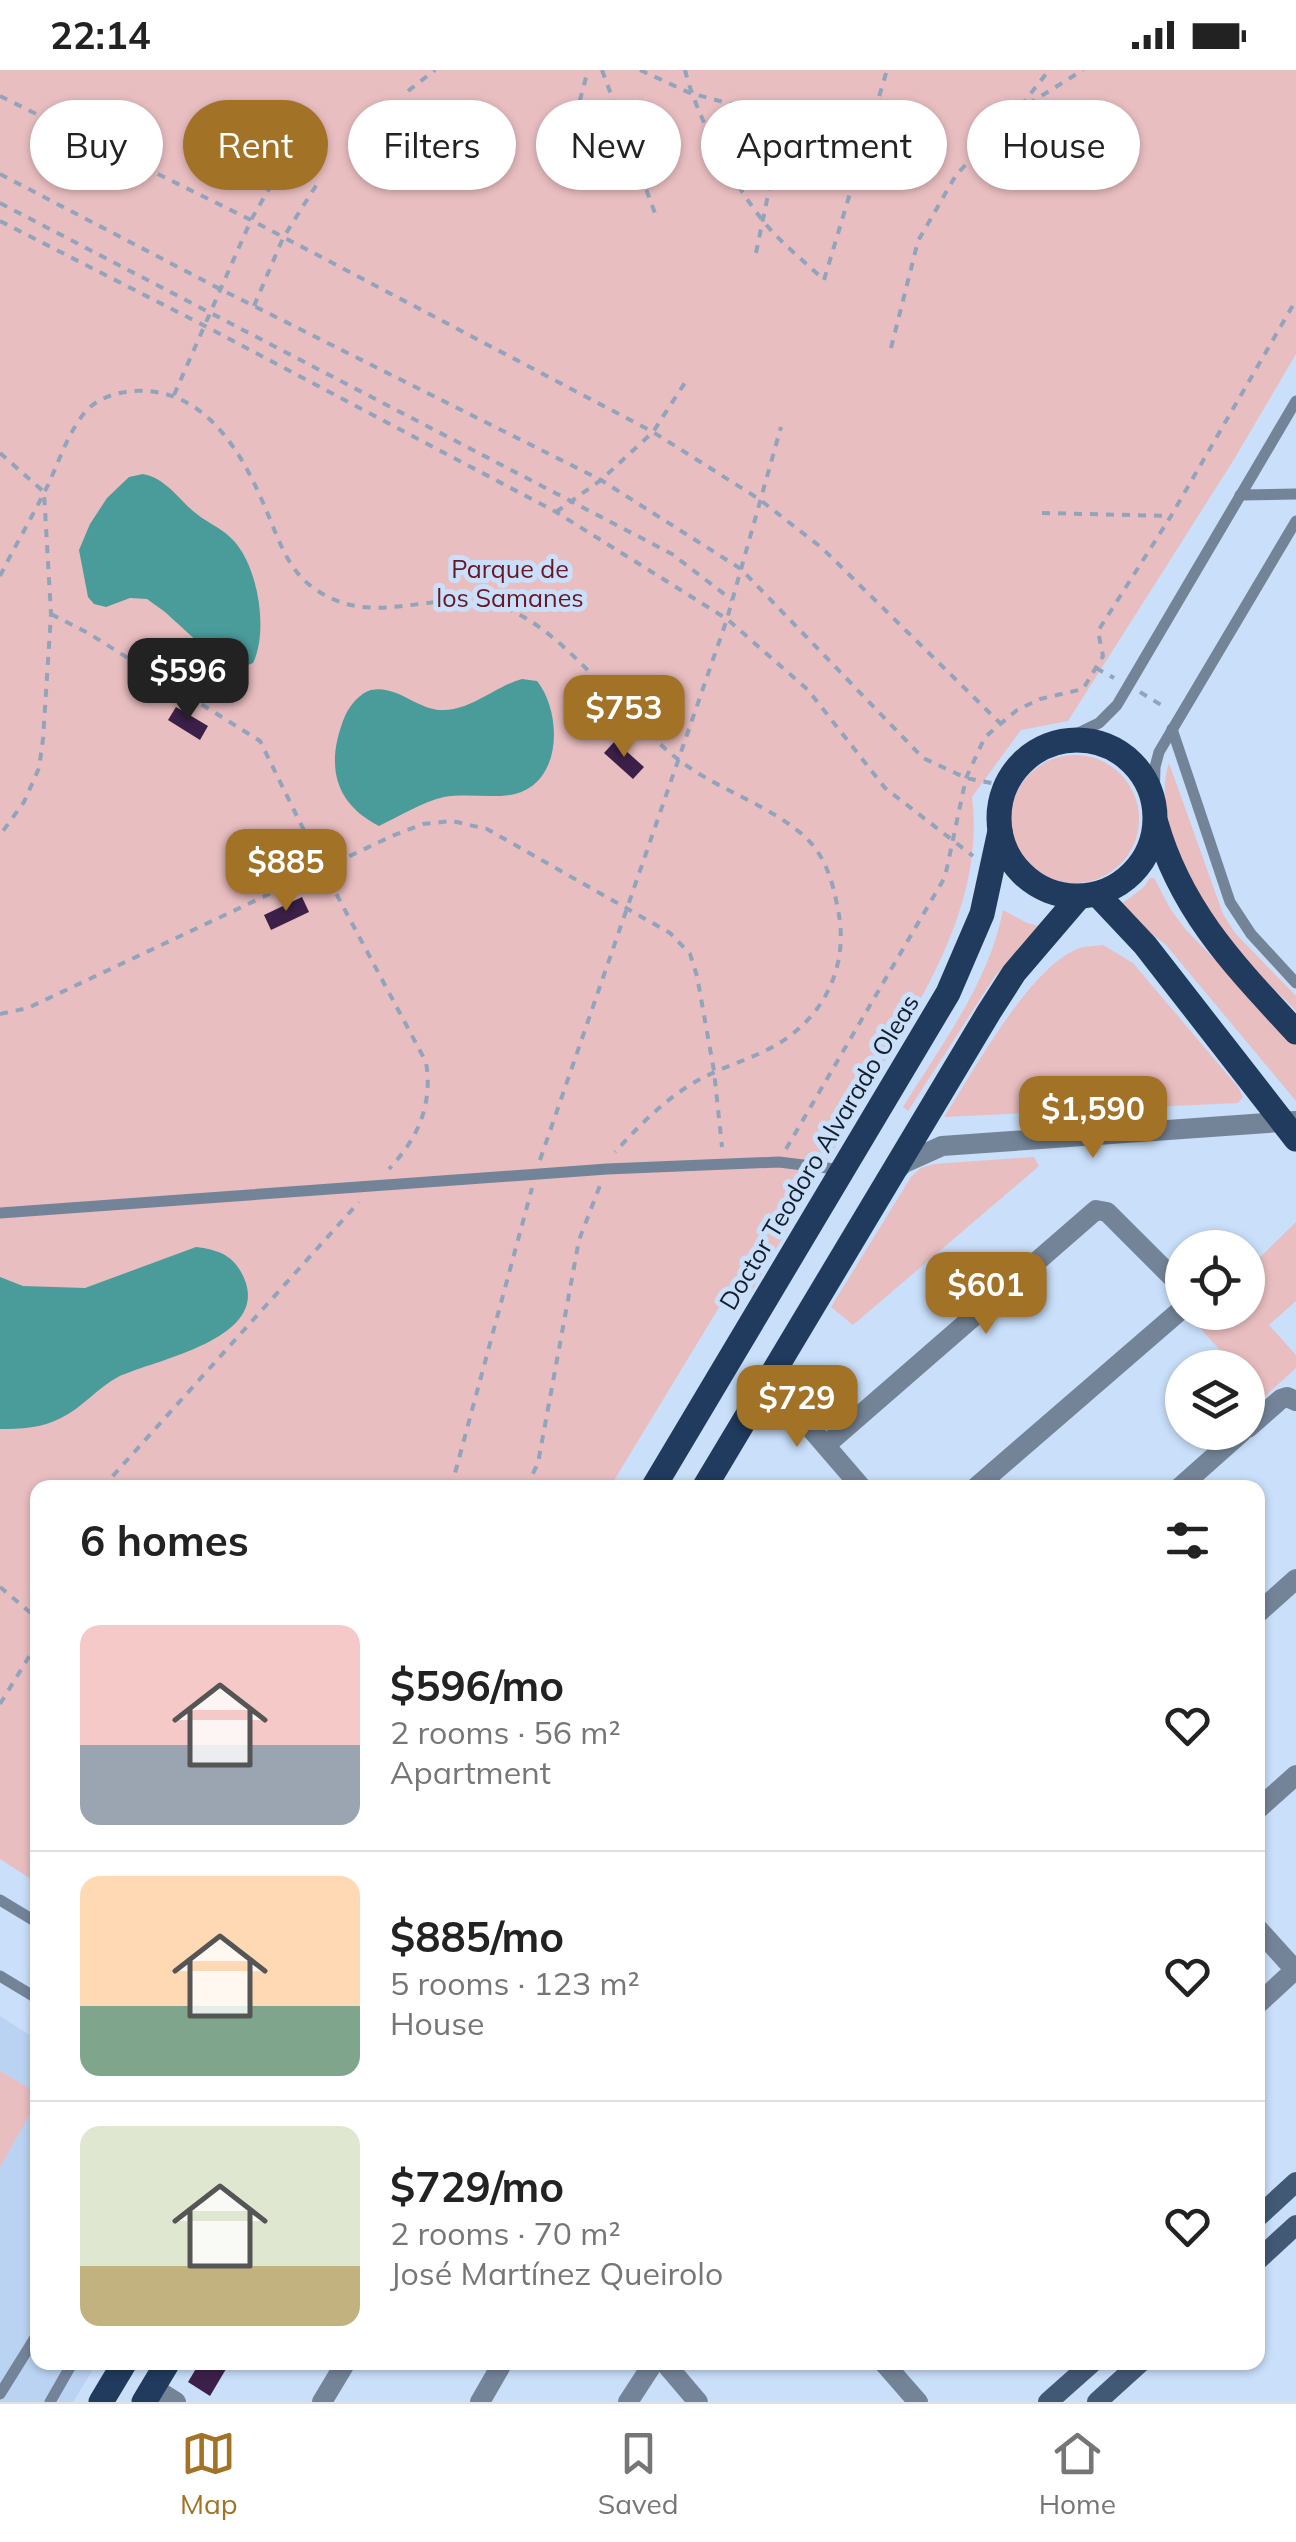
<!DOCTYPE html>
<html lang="en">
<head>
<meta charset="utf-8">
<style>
  :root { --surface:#fff; --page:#f6f6f6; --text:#222; --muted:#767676; --line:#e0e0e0; --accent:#a27226 }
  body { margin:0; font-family:Mulish,sans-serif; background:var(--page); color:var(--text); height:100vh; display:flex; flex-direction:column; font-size:38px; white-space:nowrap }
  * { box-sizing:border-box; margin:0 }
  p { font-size:32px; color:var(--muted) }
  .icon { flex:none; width:55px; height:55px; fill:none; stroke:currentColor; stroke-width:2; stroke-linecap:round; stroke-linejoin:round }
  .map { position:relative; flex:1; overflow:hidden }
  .sheet { position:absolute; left:30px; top:1410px; width:1235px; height:890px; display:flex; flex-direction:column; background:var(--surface); border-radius:20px; box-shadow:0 2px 8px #0004 }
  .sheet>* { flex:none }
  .guide { position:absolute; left:30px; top:30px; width:1238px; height:90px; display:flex; gap:20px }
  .buttons { position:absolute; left:1165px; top:1160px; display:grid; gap:20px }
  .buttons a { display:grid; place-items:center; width:100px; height:100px; border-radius:50%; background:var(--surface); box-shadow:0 2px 8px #0004; font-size:50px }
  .price { position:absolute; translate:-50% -85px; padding:0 22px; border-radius:20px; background:var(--accent); color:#fff; font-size:32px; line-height:65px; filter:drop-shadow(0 2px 5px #0008) }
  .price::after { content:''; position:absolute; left:50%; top:60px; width:30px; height:22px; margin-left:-15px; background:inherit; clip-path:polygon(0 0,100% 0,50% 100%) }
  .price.on { background:#222; color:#fff }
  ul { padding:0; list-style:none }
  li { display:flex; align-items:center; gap:30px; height:250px; padding:0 50px }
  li+li { border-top:2px solid var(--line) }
  li span { display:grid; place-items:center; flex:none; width:280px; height:200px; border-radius:20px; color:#555 }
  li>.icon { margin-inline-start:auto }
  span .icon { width:120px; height:120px; fill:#fffc; stroke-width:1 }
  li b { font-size:42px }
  h2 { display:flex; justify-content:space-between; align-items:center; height:120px; padding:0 50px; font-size:42px }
  .tag { padding:0 35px; border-radius:45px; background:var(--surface); box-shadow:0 2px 8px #0004; font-size:35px; line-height:90px }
  .tag.on { background:var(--accent); color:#fff }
  .status { display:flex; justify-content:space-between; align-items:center; height:70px; padding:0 50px; background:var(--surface); direction:ltr }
  .status svg { height:28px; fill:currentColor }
  .tab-bar { display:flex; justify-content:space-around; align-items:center; height:140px; border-top:2px solid var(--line); background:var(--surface); font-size:28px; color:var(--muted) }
  .tab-bar a { display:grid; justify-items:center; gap:5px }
  .tab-bar .on { color:var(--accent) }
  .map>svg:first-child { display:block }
</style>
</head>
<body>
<div class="status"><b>22:14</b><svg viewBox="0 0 49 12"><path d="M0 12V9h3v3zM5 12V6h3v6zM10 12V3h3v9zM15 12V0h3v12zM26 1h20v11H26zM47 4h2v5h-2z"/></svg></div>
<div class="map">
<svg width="1296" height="2332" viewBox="0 0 1296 2332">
  <rect width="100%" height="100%" fill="#c9dffa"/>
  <!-- built -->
  <path fill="#bbd3f3" d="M0 1946 37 1970 38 2292 97 2293 73 2332H0Z"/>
  <!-- green -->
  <g fill="#e9bec1">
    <path d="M0 0H1296V284L1233 391 1068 651 1021 660 972 727C986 840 914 939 861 1032 825 1094 789 1157 753 1219L732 1216 610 1417 38 1418 37 1813 0 1789Z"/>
    <circle cx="1075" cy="749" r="64"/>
    <path d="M1169 693 1223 844 1235 863 1296 926V941C1273 917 1225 875 1210 849 1186 810 1153 738 1169 693Z"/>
    <path d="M1150 808H1154L1171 840 1186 860 1296 972V1031L1166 875 1117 837 1143 818Z"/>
    <path d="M1003 840 1027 853 1042 857 995 906 908 1041 903 1037C941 975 989 913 1003 840Z"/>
    <path d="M1103 875 1133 893 1238 1017 1243 1027 1238 1033 944 1047C973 1003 1030 895 1080 878 1087 876 1096 876 1103 875Z"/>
    <path d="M1034 1087 1039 1096 853 1255 831 1237 911 1107 921 1098 934 1094Z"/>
    <path d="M1296 1152V1231L1269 1255 1296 1285V1298L1262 1329 1248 1312V1298L1235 1297 1193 1250 1201 1243 1248 1242V1199Z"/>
    <path d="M0 2001 37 2023 38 2030 0 2097Z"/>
  </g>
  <!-- water -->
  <g fill="#4a9c9b">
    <path d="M143 404C166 409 176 426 193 441 204 451 220 457 231 468 258 493 269 561 253 593L238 599 223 595 165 542 147 529 130 528 106 537 94 534 88 527 79 480 90 454 107 428 129 407Z"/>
    <path d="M522 609 537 611C562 642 563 712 515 724 493 729 467 723 444 727 422 732 400 746 379 756 332 732 326 692 345 646 350 635 360 623 371 620 397 614 418 641 444 640 471 640 496 616 522 609Z"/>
    <path d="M196 1177C219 1180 234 1185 244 1208 271 1270 152 1290 118 1307 97 1318 82 1338 61 1348 42 1358 21 1359 0 1359V1207L23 1216 85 1218Z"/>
  </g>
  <!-- building -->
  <g fill="#3d204a">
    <path d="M176 637 208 656 200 670 168 650Z"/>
    <path d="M615 671 644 697 633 709 604 683Z"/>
    <path d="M302 827 309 842 271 860 264 845Z"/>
    <path d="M200 2292H215L226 2299 210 2326 188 2312Z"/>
  </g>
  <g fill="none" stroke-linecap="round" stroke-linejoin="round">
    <!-- path -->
    <g stroke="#92a4bb" stroke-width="4" stroke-dasharray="8 8" stroke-linecap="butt">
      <path d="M602 0 656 146"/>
      <path d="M640 0 690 23 865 70"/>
      <path d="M685 0C696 46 733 113 763 151 780 172 804 191 824 210L887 0"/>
      <path d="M408 21 435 0"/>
      <path d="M0 26 251 150 653 362 759 429 822 478 1000 653"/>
      <path d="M1021 36 1049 0"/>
      <path d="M0 104 220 219 601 410 741 499 923 688 966 708 1006 716"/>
      <path d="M559 108 588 0"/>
      <path d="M0 133 672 484 732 530"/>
      <path d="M0 151 203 255 556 442 727 549 808 620 885 718 973 786"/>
      <path d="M756 183 784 47"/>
      <path d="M254 236 283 168 317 114"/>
      <path d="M891 278 918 171 956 105 1017 41 1083 0"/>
      <path d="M174 325 251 150 282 96"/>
      <path d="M0 383 44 422 51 544 43 669 39 698 24 732 0 765"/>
      <path d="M556 442 601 410 653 362 688 308"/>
      <path d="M1042 443 1171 446"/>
      <path d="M0 506C15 476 32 447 47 417 59 392 68 362 86 341 98 328 117 322 134 321 206 317 243 384 267 442 279 470 288 501 315 519 376 562 438 514 503 537 568 561 625 651 683 693 721 721 767 734 803 765 825 784 833 812 838 840 849 892 827 943 781 972 753 990 718 997 690 1015 661 1033 638 1057 615 1082"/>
      <path d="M51 544 88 563 260 671 323 799 426 992C433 1035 418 1068 389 1099"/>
      <path d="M1096 598 1114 608"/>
      <path d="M1140 622 1166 638"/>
      <path d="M0 944 28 938 392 766 423 754 452 751 487 759 670 863 690 884 697 906 714 1001 722 1077"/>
      <path d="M786 1079 945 807 966 708 985 667 1017 640 1040 629 1083 619 1103 586 1098 561 1171 446 1296 230"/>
      <path d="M540 1090 727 549 781 357"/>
      <path d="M102 1418 359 1132"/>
      <path d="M451 1418 532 1118"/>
      <path d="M526 1418 538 1393 579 1170 601 1113"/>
      <path d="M0 1517 38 1549"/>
      <path d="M0 1634 38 1572"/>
    </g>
    <!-- lane -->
    <g stroke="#748498" stroke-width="11">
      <path d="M1240 425 1296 424"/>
      <path d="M1172 659 1230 832 1251 864 1296 913"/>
      <path d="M1062 671 1099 653 1117 635 1296 331"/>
      <path d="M1154 732 1155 697 1159 682 1296 451"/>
      <path d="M0 1143 607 1099 779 1092 843 1100"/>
      <path d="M0 1830 38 1853"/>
      <path d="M0 1906 38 1929"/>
      <path d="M0 2324 38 2263"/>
      <path d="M50 2332 73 2292"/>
    </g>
    <!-- street -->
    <g stroke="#748498" stroke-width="20">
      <path d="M897 1100 904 1093 942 1076 1295 1051"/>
      <path d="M769 1310 862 1418"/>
      <path d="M1248 1358 1281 1329 1287 1327 1296 1331"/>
      <path d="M826 1375 1096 1140 1107 1142 1182 1217"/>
      <path d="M975 1418 1182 1239"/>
      <path d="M1179 1418 1242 1362"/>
      <path d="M1258 1543 1296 1509"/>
      <path d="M1258 1739 1296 1705"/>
      <path d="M1258 1859 1296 1901"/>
      <path d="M1258 1934 1296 1899"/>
      <path d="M664 2292 698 2332"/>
      <path d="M883 2292 918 2332"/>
      <path d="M152 2317 176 2332"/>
      <path d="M322 2332 346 2292"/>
      <path d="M480 2332 503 2292"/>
      <path d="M628 2332 654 2292"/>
    </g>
    <!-- secondary -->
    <g stroke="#425976" stroke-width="20">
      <path d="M1258 2147 1296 2112"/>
      <path d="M1258 2190 1296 2155"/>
      <path d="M1048 2332 1093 2292"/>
      <path d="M1097 2332 1141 2292"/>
    </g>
    <!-- primary -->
    <g stroke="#203b5d" stroke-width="25">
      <circle cx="1077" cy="748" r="78"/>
      <path d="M1156 753C1181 841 1235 896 1296 962"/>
      <path d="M1097 824 1145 875 1296 1069"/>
      <path d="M653 1418 948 923 982 844 1000 761"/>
      <path d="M704 1418 989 942 1014 903 1079 827"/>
      <path d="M101 2332 125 2292"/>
      <path d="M144 2332 168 2292"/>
    </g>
  </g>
  <g text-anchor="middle" stroke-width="10" stroke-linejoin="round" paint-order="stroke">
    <!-- park labels -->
    <g font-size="25" fill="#661826" stroke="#c9dffa">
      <text x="510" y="508">Parque de<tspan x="510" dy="29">los Samanes</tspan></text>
    </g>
    <!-- street labels -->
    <g font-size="25" fill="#141e2a" stroke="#c9dffa">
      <text transform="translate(819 1082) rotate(-59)" y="9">Doctor Teodoro Alvarado Oleas</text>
    </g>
  </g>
</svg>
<div class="buttons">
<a><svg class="icon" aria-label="locate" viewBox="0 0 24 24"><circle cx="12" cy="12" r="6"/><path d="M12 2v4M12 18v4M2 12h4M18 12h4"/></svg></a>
<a><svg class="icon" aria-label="layers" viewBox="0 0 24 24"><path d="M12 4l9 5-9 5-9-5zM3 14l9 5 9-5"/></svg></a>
</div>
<b class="price on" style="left:188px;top:653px">$596</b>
<b class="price" style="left:624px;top:690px">$753</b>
<b class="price" style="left:286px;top:844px">$885</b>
<b class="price" style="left:1093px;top:1091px">$1,590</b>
<b class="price" style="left:986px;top:1267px">$601</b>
<b class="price" style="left:797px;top:1380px">$729</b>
<div class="guide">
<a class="tag">Buy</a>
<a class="tag on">Rent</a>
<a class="tag">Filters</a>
<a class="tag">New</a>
<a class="tag">Apartment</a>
<a class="tag">House</a>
</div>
<section class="sheet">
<h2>6 homes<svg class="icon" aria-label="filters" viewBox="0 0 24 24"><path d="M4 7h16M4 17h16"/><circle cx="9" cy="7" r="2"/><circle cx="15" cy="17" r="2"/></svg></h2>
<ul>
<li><span style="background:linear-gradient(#f6c9c9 60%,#9aa5b1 0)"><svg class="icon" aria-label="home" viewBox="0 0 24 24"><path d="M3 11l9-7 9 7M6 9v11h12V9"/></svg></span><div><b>$596/mo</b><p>2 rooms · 56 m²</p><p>Apartment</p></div><svg class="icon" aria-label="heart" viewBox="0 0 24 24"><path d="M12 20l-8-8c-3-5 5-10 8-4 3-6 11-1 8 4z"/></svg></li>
<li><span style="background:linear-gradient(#ffd9b3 65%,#7fa58c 0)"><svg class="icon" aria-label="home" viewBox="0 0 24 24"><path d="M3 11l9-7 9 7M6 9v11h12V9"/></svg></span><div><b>$885/mo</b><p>5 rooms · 123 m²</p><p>House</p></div><svg class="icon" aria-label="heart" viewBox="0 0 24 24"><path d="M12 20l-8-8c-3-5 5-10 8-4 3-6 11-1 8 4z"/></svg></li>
<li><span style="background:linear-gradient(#dfe7d0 70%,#c2b280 0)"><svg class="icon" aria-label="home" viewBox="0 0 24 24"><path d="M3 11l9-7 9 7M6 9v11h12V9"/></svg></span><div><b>$729/mo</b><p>2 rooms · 70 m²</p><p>José Martínez Queirolo</p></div><svg class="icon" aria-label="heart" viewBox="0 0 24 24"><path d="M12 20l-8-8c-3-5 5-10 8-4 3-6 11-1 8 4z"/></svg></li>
</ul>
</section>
</div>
<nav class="tab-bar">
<a class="on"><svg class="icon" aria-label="map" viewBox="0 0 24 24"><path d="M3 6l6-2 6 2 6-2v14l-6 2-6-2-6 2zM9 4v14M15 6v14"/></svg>Map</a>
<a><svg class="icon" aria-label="saved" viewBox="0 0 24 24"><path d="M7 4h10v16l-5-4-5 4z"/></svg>Saved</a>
<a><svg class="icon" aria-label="home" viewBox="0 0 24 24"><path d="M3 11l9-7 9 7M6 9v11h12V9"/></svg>Home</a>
</nav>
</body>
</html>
